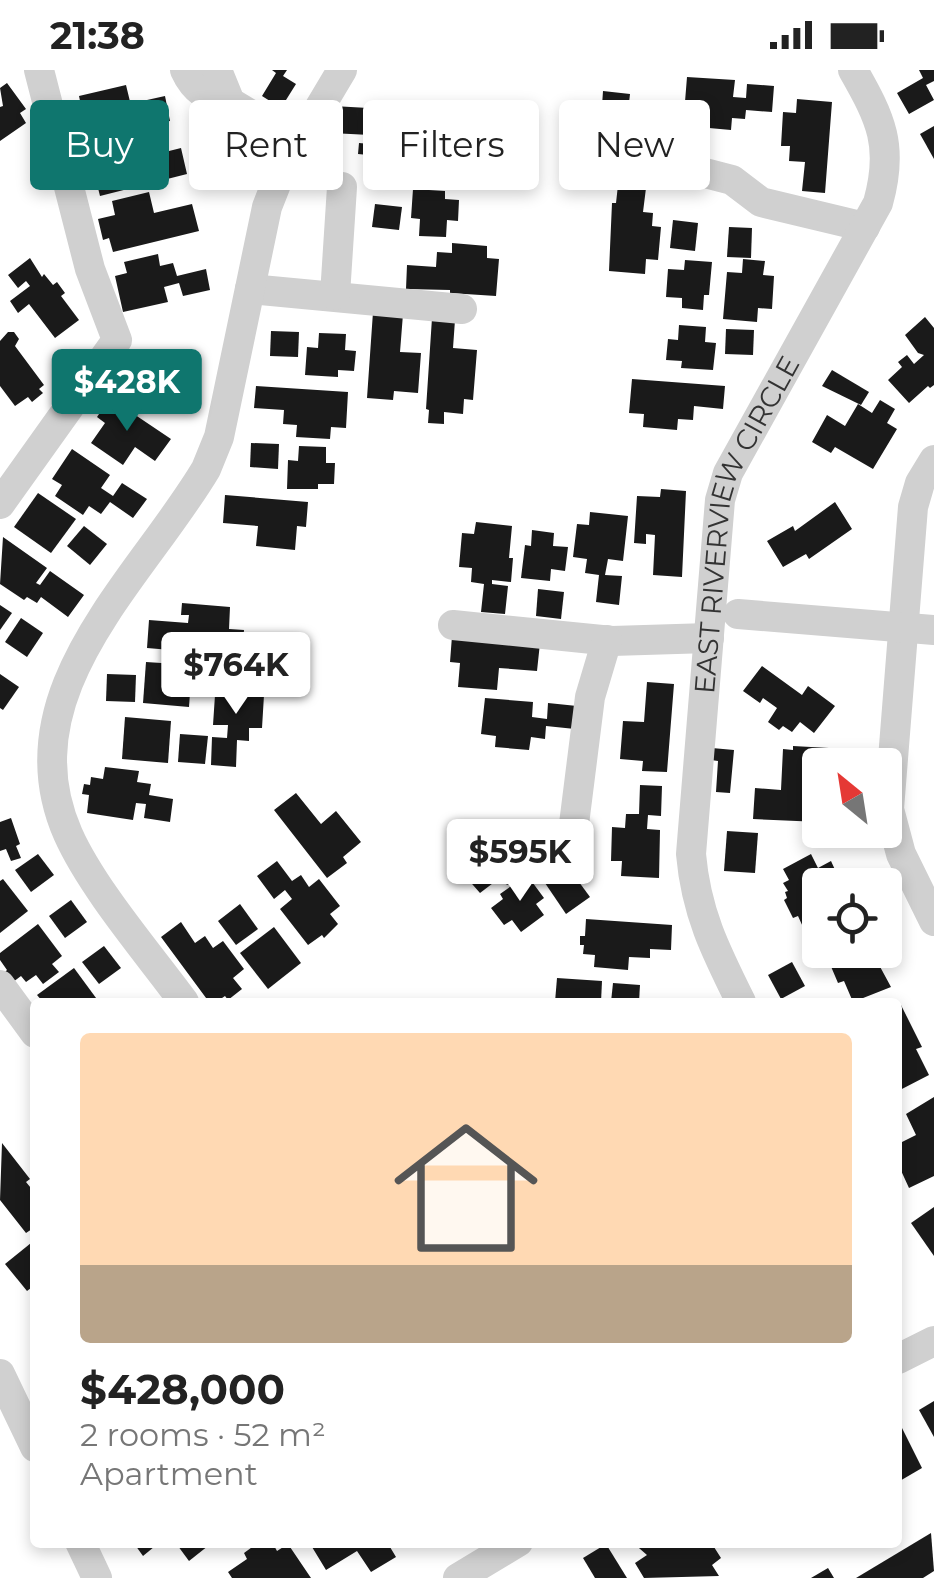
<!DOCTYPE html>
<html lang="en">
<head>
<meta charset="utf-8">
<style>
  :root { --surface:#fff; --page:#f6f6f6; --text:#222; --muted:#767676; --line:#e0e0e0; --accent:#0f766e }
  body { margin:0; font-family:Montserrat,sans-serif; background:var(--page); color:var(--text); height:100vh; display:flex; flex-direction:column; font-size:38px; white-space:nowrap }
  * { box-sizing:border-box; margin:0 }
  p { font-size:32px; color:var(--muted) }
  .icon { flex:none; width:55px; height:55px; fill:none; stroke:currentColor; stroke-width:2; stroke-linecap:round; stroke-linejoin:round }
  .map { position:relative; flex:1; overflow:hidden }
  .details { position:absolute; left:30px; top:928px; width:872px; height:550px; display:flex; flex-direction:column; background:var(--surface); border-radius:10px; box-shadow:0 5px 15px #0003 }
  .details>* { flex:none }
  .hud { position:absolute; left:30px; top:30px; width:875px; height:90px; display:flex; gap:20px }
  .needle { width:65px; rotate:330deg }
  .fabs { position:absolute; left:802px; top:678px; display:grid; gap:20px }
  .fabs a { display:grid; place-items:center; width:100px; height:100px; border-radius:10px; background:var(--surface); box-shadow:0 5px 15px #0003; font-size:50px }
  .price { position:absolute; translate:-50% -85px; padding:0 22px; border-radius:10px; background:#fff; color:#222; font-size:32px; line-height:65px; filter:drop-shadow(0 2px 5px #0008) }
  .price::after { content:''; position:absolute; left:50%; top:60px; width:30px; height:22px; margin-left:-15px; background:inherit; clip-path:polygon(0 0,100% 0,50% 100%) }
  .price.selected { background:var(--accent); color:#fff }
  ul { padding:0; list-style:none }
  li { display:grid; align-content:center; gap:20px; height:530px; padding:0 50px }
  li+li { border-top:2px solid var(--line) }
  li span { display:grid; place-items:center; height:310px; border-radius:10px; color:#555 }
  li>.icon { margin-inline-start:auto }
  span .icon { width:180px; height:180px; fill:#fffc; stroke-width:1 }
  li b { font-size:42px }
  .pill { padding:0 35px; border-radius:10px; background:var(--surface); box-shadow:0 5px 15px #0003; font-size:35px; line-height:90px }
  .pill.selected { background:var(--accent); color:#fff }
  .status { display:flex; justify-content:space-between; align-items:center; height:70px; padding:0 50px; background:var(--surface); direction:ltr }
  .status svg { height:28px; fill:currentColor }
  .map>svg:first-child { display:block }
</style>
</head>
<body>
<div class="status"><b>21:38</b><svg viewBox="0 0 49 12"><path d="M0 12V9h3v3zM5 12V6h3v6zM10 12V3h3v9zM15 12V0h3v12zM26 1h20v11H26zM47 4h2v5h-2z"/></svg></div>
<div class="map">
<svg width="934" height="1508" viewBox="0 0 934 1508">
  <rect width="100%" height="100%" fill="#fff"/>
  <!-- building -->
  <g fill="#1a1a1a">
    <path d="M272 0H287L283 6 296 14 281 38 262 26 276 3Z"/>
    <path d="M919 0H934V11L926 15 934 30 909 44 897 23 923 8Z"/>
    <path d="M687 7 735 10 733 27 746 28 747 14 774 16 772 42 746 40 745 49 732 48 731 60 698 57 699 45 684 44Z"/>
    <path d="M7 13 26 39 20 43 26 53 0 71V37L3 36 0 18Z"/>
    <path d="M126 15 133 44 125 45 128 61 99 67 95 52 85 55 79 26Z"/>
    <path d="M603 21 630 24 629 33 652 34 649 74 628 73 625 112 597 110Z"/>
    <path d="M165 26 170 51 143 56 138 32Z"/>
    <path d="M797 29 832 32 825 123 802 121 805 92 789 91 790 76H781L783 42 796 43Z"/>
    <path d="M333 36 421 41 420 59 434 60 433 67H424V75H410L409 89 358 84 359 73 370 74V65L331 63Z"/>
    <path d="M934 56V89L920 64Z"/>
    <path d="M136 67 141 88 181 78 187 104 100 126 94 102 104 99 99 77Z"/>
    <path d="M618 115 646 118 643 142 653 143 652 156 661 157 658 190 646 189 645 204 609 201 612 133H616Z"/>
    <path d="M413 119 445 121V129L459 130 458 151 447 150 446 167 419 166 420 149 411 148Z"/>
    <path d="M149 122 154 143 192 134 199 161 113 182 109 168 103 170 98 149 115 145 112 131Z"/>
    <path d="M375 134 402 137 399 160 372 157Z"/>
    <path d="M673 150 698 153 695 181 670 178Z"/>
    <path d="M729 157 752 158 751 188 727 187Z"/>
    <path d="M452 173 487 176V188L499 189 496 226 450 223V220L406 219 407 195 436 197 437 182 452 183Z"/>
    <path d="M158 184 160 196 173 193 177 206 206 199 210 220 183 226 179 213 164 217 168 232 123 242 115 206 127 203 124 192Z"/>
    <path d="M30 188 42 207 44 204 53 215 57 212 65 223 61 226 79 250 55 268 29 234 18 243 10 231 30 216 26 211 18 218 8 205Z"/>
    <path d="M743 189 765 191 763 205 774 206 772 239 758 238 757 252 723 249 727 202 742 203Z"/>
    <path d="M685 190 712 192 709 225H704L703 240 682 238V228L666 227 668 199 684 200Z"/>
    <path d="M373 242 403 244 400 282 421 283 418 323 394 321 393 330 367 328Z"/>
    <path d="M925 247 934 258V315L930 318 928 316 909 333 888 310 902 297 898 292 907 285 914 294 924 285 918 283 905 265Z"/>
    <path d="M432 248 455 250 453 278 477 280 473 330 464 329 463 344 444 342V354L428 353 429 340 426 339Z"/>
    <path d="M679 255 706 257 705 272 716 273 713 300 681 298 682 291 666 290 668 269 678 270Z"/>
    <path d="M726 259 754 260 753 285 725 284Z"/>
    <path d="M271 261 299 262 298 287 270 286Z"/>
    <path d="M8 262H14L19 269 15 276 44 315 39 319 43 323 32 332 28 327 15 336 0 316V271Z"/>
    <path d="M319 263 346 264 345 280 356 281 354 301 338 300V307L305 305 307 277 318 278Z"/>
    <path d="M832 300 869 322 861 335 822 316Z"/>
    <path d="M632 309 725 316 723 339 694 336 693 350 678 349 677 360 643 357 644 344 629 343Z"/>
    <path d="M256 316 348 322 346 358 331 357 330 369 296 367 297 355 283 354 284 340 254 338Z"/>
    <path d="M110 328 171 369 155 391 135 377 123 395 91 373 105 353 97 347Z"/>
    <path d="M880 330 895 339 887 353 897 359 873 399 835 377 831 383 812 372 827 345 845 356 858 334 872 343Z"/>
    <path d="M251 373 279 374 278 399 250 397Z"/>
    <path d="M299 376 326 377V393H335L334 414H318V419H287L288 390 298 391Z"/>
    <path d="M72 379 110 405 101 418 113 426 122 413 147 429 133 448 110 432 101 444 89 436 83 445 55 426 62 415 52 409Z"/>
    <path d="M661 419 686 421 682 507 653 505 655 465 646 464V474L634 473 637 426 660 427Z"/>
    <path d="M38 423 76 449 51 483 14 457Z"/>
    <path d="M225 425 308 432 306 457 297 456 295 480 256 476 258 456 223 453Z"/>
    <path d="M835 432 852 459 809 489 806 484 783 497 767 471 793 456 795 461Z"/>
    <path d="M590 442 628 446 623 491 608 489 605 505 622 506 619 535 596 532 599 505 585 503 587 489 573 487 577 454 589 455Z"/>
    <path d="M476 452 512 456 509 488H513L511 512 492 510V514L508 516 505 544 481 542 484 514 471 512 472 498 459 497 462 463 474 464Z"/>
    <path d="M84 456 107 474 90 495 67 476Z"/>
    <path d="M532 460 554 463 553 476 568 477 565 501 551 499 550 511 521 508 525 475 531 476Z"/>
    <path d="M3 467 47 498 36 513 40 515 50 501 84 525 68 547 41 527 37 533 27 527 24 530 0 514Z"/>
    <path d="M538 519 564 522 561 549 536 546Z"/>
    <path d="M182 533 230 537 229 559 244 560 242 586 147 578 149 550 188 553 189 545H181Z"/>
    <path d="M0 535 12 543 0 560Z"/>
    <path d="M21 548 43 563 27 587 5 572Z"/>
    <path d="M452 566 540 573 537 601 499 598 497 620 458 617 460 593 450 592Z"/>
    <path d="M146 592 192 595 189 637 143 633Z"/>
    <path d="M762 596 802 625 808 616 835 636 814 663 800 652 792 662 783 656 779 660 768 652 777 638 763 628 760 633 743 621Z"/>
    <path d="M0 604 19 617 3 640 0 638Z"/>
    <path d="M107 604 136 605 135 632 106 631Z"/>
    <path d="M216 610 269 613V625H264L262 658H249V671L237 670 236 697 211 695 212 667 227 668 228 655H213Z"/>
    <path d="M647 612 674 614 667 702 642 701 643 691 620 689 623 651 644 652Z"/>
    <path d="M485 628 533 632 532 647 547 649 548 633 577 636 575 659 546 656 545 669 531 667 529 680 495 677 496 666 481 664Z"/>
    <path d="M125 647 171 651 168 693 122 689Z"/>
    <path d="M180 664 208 666 205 694 178 692Z"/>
    <path d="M793 676 829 678 828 695H820V752L753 749 755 718 781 720 783 679 793 680Z"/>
    <path d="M712 678 734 680 730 723 716 722 718 691 711 690Z"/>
    <path d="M105 697 139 701 137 712 151 714 149 725 173 729 170 752 144 748 146 734 136 733 133 750 87 743 89 725 82 724 84 714 90 715 91 707 103 709Z"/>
    <path d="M640 715 662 716 661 746 648 745 647 759 660 760 659 808 621 806 622 791H611L612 757 625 758 626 744H639Z"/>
    <path d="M296 723 321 754 336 741 361 772 343 787 347 793 327 808 274 740Z"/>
    <path d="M11 748 20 774 16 776 21 788 11 791 6 779 0 781V752Z"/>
    <path d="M536 749 552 771 520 794 526 802 507 815 501 807 480 823 451 790 463 782 459 778 491 755 503 772Z"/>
    <path d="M727 761 758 763 755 803 724 801Z"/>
    <path d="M38 784 54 805 31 822 15 800Z"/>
    <path d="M811 784 818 798 831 791 842 815H820V848L803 857 798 846 793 848 784 830 787 828 785 822 788 821 783 813 789 810 783 799Z"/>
    <path d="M277 791 292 811 301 805 309 817 319 809 340 836 330 844 338 854 324 868 322 865 308 875 280 839 292 829 285 820 274 829 257 806Z"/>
    <path d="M568 797 590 827 566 844 545 813Z"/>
    <path d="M527 805 544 828 536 834 544 845 521 862 512 850 504 855 491 838 503 829 500 824Z"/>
    <path d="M3 809 28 841 0 863V811Z"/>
    <path d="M71 830 87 852 65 868 49 846Z"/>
    <path d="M240 834 258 859 236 875 218 851Z"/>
    <path d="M586 849 672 855 671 880 650 879V888L629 887 628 900 594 897 595 885 583 884 584 875H580V866H585Z"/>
    <path d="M181 852 195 873 205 866 213 878 223 871 244 899 233 908 242 919 228 930 225 926 216 932H209L161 867Z"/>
    <path d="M38 854 62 886 52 894 59 902 43 914 36 905 26 912 21 906 13 912 5 902 7 900 0 890V883Z"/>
    <path d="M274 857 301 893 268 919 240 883Z"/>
    <path d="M104 876 121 898 99 914 82 892Z"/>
    <path d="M824 880H871L891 917 853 932 844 911 838 913Z"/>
    <path d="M792 892 805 916 781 929 768 905Z"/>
    <path d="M74 898 99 932H43L37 925Z"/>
    <path d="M557 908 602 911 601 932H555Z"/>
    <path d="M613 913 640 915 639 932H611Z"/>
    <path d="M901 935 922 977 916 979 929 1005 898 1021V937Z"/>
    <path d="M934 1027V1106L909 1118 898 1094V1074L916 1065 906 1044Z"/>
    <path d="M2 1073 30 1109 26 1112 35 1123V1157L26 1163 0 1130Z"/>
    <path d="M934 1137V1186L911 1153Z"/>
    <path d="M31 1173H35V1215L27 1221 5 1194Z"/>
    <path d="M934 1331V1367L919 1340Z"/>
    <path d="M898 1350 922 1398 898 1412Z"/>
    <path d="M931 1463 934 1501 923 1508H856Z"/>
    <path d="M133 1472H160L143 1486Z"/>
    <path d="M175 1472H213L189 1491Z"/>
    <path d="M259 1472H272L277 1481 288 1474 311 1508H232L228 1502 247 1489 244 1483Z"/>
    <path d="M309 1472H387L396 1487 371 1502 357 1481 326 1500Z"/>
    <path d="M632 1472H715L714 1477 721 1488 712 1495 719 1506 644 1508 635 1493 647 1485Z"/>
    <path d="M606 1474 627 1508H595L583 1488Z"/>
    <path d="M828 1498 834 1508H811Z"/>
  </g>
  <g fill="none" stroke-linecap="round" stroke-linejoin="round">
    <!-- minor -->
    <g stroke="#d0d0d0" stroke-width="30">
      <path d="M185 0C194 20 209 30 230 32"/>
      <path d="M217 0 230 32 298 73"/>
      <path d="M678 96 732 110 761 132 865 157"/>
      <path d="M250 219 462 239"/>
      <path d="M335 225 342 117"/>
      <path d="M934 390 920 413 913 437 889 739 901 784 934 851"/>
      <path d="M0 434 117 270 90 199 39 0"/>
      <path d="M738 544 934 560"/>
      <path d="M453 555 612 571 709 568"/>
      <path d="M574 754 590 627 607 570"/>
      <path d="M0 915 35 963"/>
      <path d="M184 932C148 883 92 818 68 764 6 623 140 510 206 399L219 367 267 137 280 104 342 0"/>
      <path id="s1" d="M741 932C715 880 696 842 691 784L720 430 728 403 878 133C894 76 881 49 853 0"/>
      <path d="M898 1289 934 1271"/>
      <path d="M0 1304 35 1377"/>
      <path d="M80 1472 97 1508"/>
      <path d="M458 1508 518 1472"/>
    </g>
  </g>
  <g text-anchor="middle" stroke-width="10" stroke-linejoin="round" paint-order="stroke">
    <!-- street labels -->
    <g font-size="28" fill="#333" stroke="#fff">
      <text dy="10" stroke="none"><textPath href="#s1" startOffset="495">EAST RIVERVIEW CIRCLE</textPath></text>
    </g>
  </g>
</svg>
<div class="fabs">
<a><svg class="needle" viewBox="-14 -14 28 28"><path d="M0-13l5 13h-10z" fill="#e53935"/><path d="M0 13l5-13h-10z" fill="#767676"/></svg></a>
<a><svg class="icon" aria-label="locate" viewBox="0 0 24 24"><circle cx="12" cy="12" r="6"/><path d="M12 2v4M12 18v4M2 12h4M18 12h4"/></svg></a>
</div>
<b class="price selected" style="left:127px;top:364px">$428K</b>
<b class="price" style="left:236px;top:647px">$764K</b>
<b class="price" style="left:520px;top:834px">$595K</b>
<div class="hud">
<a class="pill selected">Buy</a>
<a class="pill">Rent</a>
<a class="pill">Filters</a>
<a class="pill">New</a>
</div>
<section class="details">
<ul>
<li><span style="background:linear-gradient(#ffd9b3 75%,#b9a48a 0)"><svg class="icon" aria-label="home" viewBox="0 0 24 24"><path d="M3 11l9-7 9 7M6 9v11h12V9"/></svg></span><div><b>$428,000</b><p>2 rooms · 52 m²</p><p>Apartment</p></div></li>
</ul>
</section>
</div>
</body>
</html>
